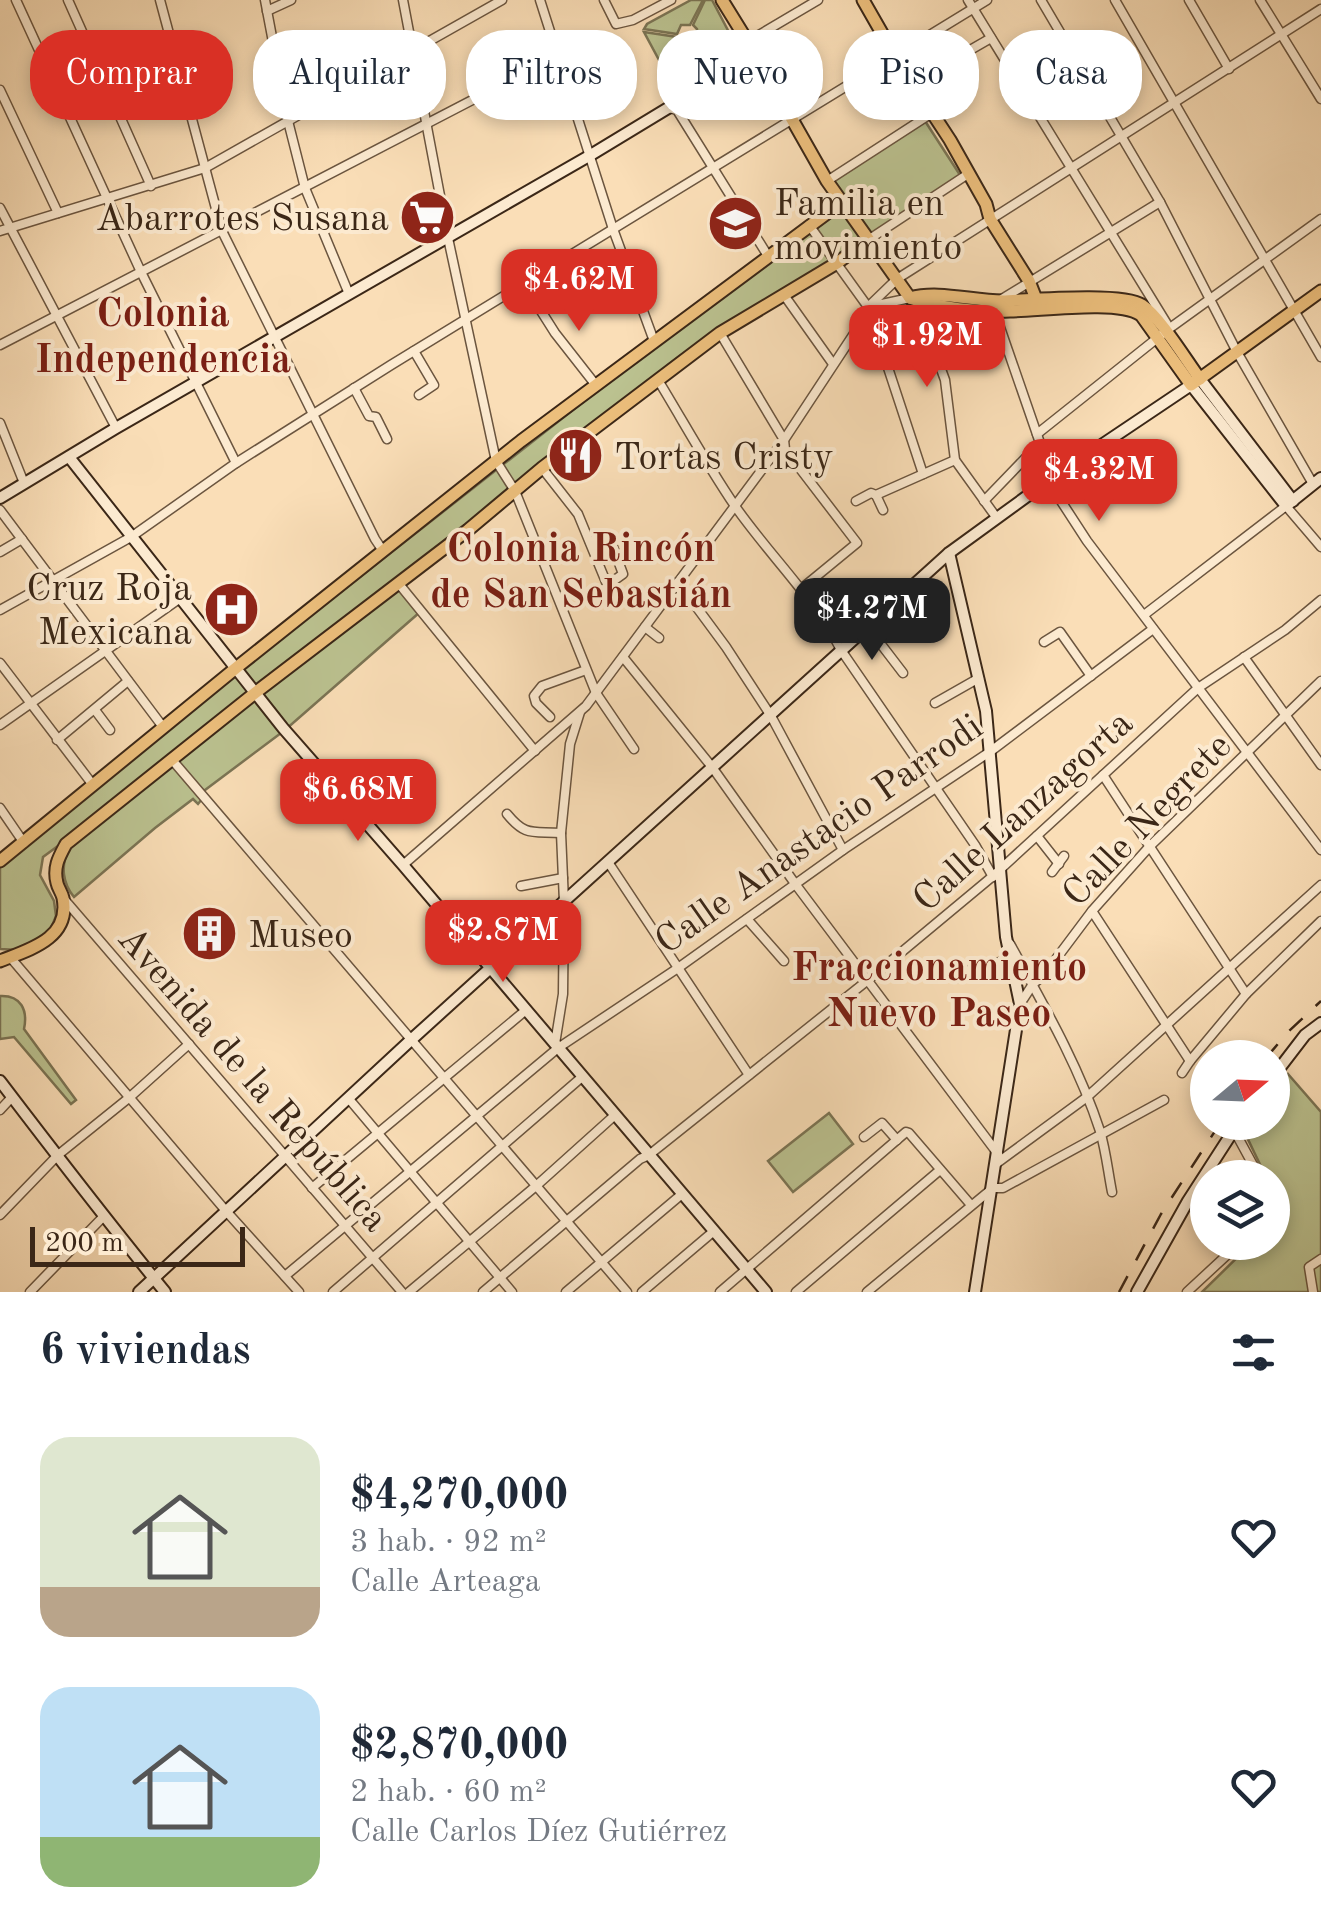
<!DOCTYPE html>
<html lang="es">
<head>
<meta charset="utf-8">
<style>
  :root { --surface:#fff; --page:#f6f6f7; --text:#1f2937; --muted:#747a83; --accent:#d93025 }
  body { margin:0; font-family:"Old Standard TT",serif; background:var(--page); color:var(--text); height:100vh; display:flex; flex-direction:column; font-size:38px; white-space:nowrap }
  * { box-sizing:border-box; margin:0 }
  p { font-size:32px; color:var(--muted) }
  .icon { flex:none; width:55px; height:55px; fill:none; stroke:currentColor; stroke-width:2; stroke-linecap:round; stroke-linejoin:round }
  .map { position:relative; height:1292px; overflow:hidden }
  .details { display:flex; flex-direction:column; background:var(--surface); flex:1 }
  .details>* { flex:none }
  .hud { position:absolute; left:30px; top:30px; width:1262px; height:90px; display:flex; gap:20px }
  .needle { width:65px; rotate:71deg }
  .buttons { position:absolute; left:1190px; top:1040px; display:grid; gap:20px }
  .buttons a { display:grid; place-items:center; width:100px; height:100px; border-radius:50%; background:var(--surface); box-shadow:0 5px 15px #0003; font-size:50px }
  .scale { position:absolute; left:30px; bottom:25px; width:215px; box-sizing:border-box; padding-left:10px; border:5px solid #3b2717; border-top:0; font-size:28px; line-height:35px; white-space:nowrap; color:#3b2717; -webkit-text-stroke:8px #fcead0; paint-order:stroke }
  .price { position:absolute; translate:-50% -85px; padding:0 22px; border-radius:20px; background:var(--accent); color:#fff; font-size:32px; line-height:65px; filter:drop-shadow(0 2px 5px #0008) }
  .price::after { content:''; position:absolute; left:50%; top:60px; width:30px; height:22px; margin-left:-15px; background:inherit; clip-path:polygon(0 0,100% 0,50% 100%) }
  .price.current { background:#222; color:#fff }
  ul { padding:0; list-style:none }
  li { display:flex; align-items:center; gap:30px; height:250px; padding:0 40px }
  li span { display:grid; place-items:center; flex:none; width:280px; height:200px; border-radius:30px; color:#555 }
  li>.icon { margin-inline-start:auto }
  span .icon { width:120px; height:120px; fill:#fffc; stroke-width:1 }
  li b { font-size:42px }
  h2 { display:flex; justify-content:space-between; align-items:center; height:120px; padding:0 40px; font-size:42px }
  .pill { padding:0 35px; border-radius:40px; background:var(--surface); box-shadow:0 5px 15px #0003; font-size:35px; line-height:90px }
  .pill.current { background:var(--accent); color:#fff }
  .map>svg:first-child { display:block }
</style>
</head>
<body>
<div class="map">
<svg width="1321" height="1292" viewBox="0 0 1321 1292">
  <rect width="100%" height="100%" fill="#fadeb7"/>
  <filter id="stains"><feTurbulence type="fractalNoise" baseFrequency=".002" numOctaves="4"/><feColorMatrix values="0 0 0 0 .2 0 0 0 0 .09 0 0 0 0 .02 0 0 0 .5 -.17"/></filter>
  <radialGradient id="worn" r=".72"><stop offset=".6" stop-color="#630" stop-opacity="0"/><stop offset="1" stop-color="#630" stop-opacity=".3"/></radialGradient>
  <!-- green -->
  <g fill="#bbc290" stroke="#7b7454" stroke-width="2.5">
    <path d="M691 0H703L690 25H681L677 34 644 29 647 24Z"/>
    <path d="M705 0H712L732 38 697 35V29L693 25Z"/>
    <path d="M644 32 677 37 682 45 670 74 666 73Z"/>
    <path d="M697 38 732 40 731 43 673 74 684 46 693 45Z"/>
    <path d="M737 50 741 51V57L674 97 670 96V90Z"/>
    <path d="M925 121 960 175 870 235 834 181Z"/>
    <path d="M844 208 865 238C806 284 738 315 677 358L403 577 399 584 420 612 285 730 201 793 173 761 43 857 40 875 54 901 56 916 49 933 19 950 0 949V863L236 674 652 348Z"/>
    <path d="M172 763 202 799 198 804 193 799 155 828 74 897C63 884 60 866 69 849Z"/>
    <path d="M0 996C21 995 28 1010 24 1029L76 1100 71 1104 14 1037 0 1039Z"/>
    <path d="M1288 1074 1321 1112V1292H1202L1252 1243 1272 1242 1273 1222 1282 1212 1273 1192 1272 1178 1266 1177 1245 1133 1252 1123 1272 1122 1273 1095Z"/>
    <path d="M829 1113 853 1144 793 1192 768 1161Z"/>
  </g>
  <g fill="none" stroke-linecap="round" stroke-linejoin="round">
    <defs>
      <g id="street">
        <path d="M16 0 141 272 236 463"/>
        <path d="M68 0 151 186"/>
        <path d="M160 0 222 231 375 539 383 551"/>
        <path d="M265 0 288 121 305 188 349 294"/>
        <path d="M403 0 448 238 496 461 515 491 596 693 634 749"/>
        <path d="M540 0 613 229 654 341"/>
        <path d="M604 0 616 24 633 20 671 0"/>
        <path d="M968 0 1167 324"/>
        <path d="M1041 0 1160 202 1237 352 1313 484"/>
        <path d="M1115 0 1321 357"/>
        <path d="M1189 0 1229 69"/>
        <path d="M1260 0 1321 99"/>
        <path d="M267 11 291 0"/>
        <path d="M751 47 759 35 818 0"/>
        <path d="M913 83 991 38"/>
        <path d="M139 88 143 99 183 88"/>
        <path d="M0 90 58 213"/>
        <path d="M669 108 677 110 768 256"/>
        <path d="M827 181 932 113"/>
        <path d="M0 208 116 428"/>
        <path d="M809 225 868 307 923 474"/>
        <path d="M0 231 205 168 502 0"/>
        <path d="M868 240 968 174"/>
        <path d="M784 295 833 364"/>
        <path d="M1002 299 1160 202"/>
        <path d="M536 303 555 333 595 384"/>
        <path d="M868 307 910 298"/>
        <path d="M921 314 945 380 955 460 996 517"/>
        <path d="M720 333 784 440 785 449 857 543 801 589"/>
        <path d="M0 345 557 56"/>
        <path d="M414 351 434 385 419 395"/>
        <path d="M658 380C683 421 707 465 735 506 769 555 814 597 841 650L975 845 993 877"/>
        <path d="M354 388 369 416 376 417 387 439"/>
        <path d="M0 423 24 483"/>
        <path d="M1037 434 1170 328 1321 219"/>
        <path d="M1026 458 1048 481 1087 541 1321 850"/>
        <path d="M542 468 578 514 606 582 609 584"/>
        <path d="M876 495 883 510"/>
        <path d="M856 501 871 493 876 495 955 460"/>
        <path d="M984 501 1040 443 994 310"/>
        <path d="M0 510 163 727"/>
        <path d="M590 542 603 537 610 539 623 574 609 584 594 600"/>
        <path d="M0 552 22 539"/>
        <path d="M678 582 726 647 771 716 843 850"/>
        <path d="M399 584 535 751"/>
        <path d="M0 610 131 537 236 463 391 365 987 0"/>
        <path d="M1144 615 1286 506 1321 547"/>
        <path d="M867 626 903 673"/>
        <path d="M645 627 659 638"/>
        <path d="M1044 642 1060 632 1091 676"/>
        <path d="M623 657 712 767 796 885 998 1154"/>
        <path d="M1244 657 1321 765"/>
        <path d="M0 663 93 785"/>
        <path d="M935 703 979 678"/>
        <path d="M95 710 110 730"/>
        <path d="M550 717 536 703 534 696 542 686 586 670"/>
        <path d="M0 725 179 599"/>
        <path d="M57 740 128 681"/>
        <path d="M173 761 627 1292"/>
        <path d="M1103 775 1246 994"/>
        <path d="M0 808 24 843"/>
        <path d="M507 814C526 837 532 831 561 833"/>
        <path d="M1037 836 1059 864"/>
        <path d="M608 862 749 1075"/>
        <path d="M403 865 586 706 784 440 863 320 868 307 897 279 1321 9"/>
        <path d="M1052 872 1064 856"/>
        <path d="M521 886 563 878"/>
        <path d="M64 899 402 1292"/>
        <path d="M1092 911 1190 1061"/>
        <path d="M747 919 784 961"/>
        <path d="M1010 944C1043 1004 1079 1066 1100 1131 1106 1151 1108 1172 1112 1192"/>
        <path d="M10 957 226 1211 299 1292"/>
        <path d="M957 978 969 970 1011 959"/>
        <path d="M1020 1004 1033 984 1044 975 1092 911 1150 846 1321 681"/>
        <path d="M555 1044 563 994 564 902 561 833 570 744 580 712"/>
        <path d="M1182 1073 1190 1061 1246 994 1321 921"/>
        <path d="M349 1099 512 1292"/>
        <path d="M0 1110 12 1097"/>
        <path d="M1234 1130 1260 1178"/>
        <path d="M864 1137 882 1123 897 1140"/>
        <path d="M997 1163 1087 1097 1321 885"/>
        <path d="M312 1188 526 1010"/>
        <path d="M1272 1200 1275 1208 1272 1213"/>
        <path d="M0 1215 58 1155 130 1097 189 1044"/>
        <path d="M285 1276 558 1048 678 968 843 850 991 751 1153 629"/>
        <path d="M30 1292 103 1217"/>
        <path d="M333 1292 582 1077"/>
        <path d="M409 1292 536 1186 615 1115"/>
        <path d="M483 1292 640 1159 649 1155 868 980 993 876 1198 688 1285 630 1321 600"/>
        <path d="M566 1292 682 1194"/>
        <path d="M642 1292 714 1231"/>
        <path d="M720 1292 906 1132 909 1133 971 1205"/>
        <path d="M796 1292 940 1170"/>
        <path d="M867 1292 993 1188H1003L1164 1100"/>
        <path d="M1187 1292 1241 1242"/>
        <path d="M1313 1292 1309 1267 1321 1259"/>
      </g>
      <g id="secondary">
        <path d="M1200 379 1293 501"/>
        <path d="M69 457 283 728 403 865 766 1292"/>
        <path d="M0 498 116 428 589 156 744 62 751 47"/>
        <path d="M949 553 986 711 1006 937 1020 1004 975 1292"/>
        <path d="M1272 1078 1305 1035 1321 1023"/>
        <path d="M0 1081C54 1152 109 1223 165 1292"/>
        <path d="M139 1292 412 1039 949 553 1048 481 1191 385 1286 506 1321 478"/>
        <path d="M1137 1292 1188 1201 1239 1122"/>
      </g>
      <g id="primary">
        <path d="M722 0 751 47 827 181 910 298"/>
        <path d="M863 0 895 56 950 140 986 204 990 219 1029 281 1036 299 1037 309"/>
        <path d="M910 298C937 308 980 312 1010 311 1039 311 1118 299 1141 315L1191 385 1321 291"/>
        <path d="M910 298C939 290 972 301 1003 301 1030 300 1123 292 1142 305 1160 317 1186 360 1200 379"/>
        <path d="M0 861 236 668 521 441 842 202"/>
        <path d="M0 961C28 950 71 939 63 898 62 893 58 888 57 883 53 867 59 857 66 844L255 693 468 530 542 468 658 380 720 333 837 263 868 240"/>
      </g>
    </defs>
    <!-- street casing -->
    <use href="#street" stroke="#6b553f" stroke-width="11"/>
    <!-- secondary casing -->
    <use href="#secondary" stroke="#3b2717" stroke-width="14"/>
    <!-- primary casing -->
    <use href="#primary" stroke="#3b2717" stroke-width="15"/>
    <!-- street -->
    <use href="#street" stroke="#fcead0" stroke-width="8"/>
    <!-- secondary -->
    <use href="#secondary" stroke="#fcead0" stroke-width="10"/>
    <!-- primary -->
    <use href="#primary" stroke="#edbf7c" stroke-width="11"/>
    <!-- rail -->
    <g stroke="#3b2717" stroke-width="2.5" stroke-dasharray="18 18" stroke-linecap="butt">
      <path d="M1266 1058 1288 1032 1321 1001"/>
      <path d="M1119 1292 1161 1214 1221 1122"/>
    </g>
  </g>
  <!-- icons -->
  <defs>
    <symbol id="supermarket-disc" viewBox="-11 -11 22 22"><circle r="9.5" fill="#8f2418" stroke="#fcead0"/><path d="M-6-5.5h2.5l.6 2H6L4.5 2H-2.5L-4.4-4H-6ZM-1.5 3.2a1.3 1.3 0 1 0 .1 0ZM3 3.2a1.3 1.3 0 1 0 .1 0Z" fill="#fff"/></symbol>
    <symbol id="school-disc" viewBox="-11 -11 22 22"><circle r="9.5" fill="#8f2418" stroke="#fcead0"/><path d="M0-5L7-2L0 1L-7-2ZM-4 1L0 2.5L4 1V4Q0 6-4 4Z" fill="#fff"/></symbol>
    <symbol id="restaurant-disc" viewBox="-11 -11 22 22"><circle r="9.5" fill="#8f2418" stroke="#fcead0"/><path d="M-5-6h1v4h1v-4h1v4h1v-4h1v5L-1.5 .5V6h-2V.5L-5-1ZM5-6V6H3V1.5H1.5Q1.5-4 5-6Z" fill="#fff"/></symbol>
    <symbol id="hospital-disc" viewBox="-11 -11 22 22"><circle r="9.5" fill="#8f2418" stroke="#fcead0"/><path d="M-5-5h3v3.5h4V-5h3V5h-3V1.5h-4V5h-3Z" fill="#fff"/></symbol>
    <symbol id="building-disc" viewBox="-11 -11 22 22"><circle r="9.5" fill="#8f2418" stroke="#fcead0"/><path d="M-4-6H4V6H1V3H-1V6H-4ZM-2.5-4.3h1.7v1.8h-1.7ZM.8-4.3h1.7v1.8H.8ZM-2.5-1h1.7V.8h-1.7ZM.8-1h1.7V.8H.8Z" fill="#fff"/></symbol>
  </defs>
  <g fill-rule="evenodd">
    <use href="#supermarket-disc" x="396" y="186" width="63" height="63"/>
    <use href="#school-disc" x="704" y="192" width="63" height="63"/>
    <use href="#restaurant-disc" x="544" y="424" width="63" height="63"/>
    <use href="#hospital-disc" x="200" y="578" width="63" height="63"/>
    <use href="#building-disc" x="178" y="902" width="63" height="63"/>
  </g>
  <g text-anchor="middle" stroke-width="8" stroke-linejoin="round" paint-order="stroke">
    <!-- poi labels -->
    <g font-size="38" fill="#3b2717" stroke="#fcead0" text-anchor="start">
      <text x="774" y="215">Familia en<tspan x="774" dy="44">movimiento</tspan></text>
      <text x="389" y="230" text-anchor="end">Abarrotes Susana</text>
      <text x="614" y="469">Tortas Cristy</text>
      <text x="192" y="600" text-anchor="end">Cruz Roja<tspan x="192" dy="44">Mexicana</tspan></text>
      <text x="248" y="947">Museo</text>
    </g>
    <!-- street labels -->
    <g font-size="38" fill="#3b2717" stroke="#fcead0">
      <text transform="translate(1022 810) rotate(-42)" y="13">Calle Lanzagorta</text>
      <text transform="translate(1146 819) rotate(-46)" y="13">Calle Negrete</text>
      <text transform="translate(818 833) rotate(-35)" y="13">Calle Anastacio Parrodi</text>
      <text transform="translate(254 1078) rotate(49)" y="13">Avenida de la República</text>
    </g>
    <!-- neighbourhood labels -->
    <g font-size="40" font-weight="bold" fill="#7a1f14" stroke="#fcead0">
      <text x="163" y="326">Colonia<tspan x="163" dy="46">Independencia</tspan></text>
      <text x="581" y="561">Colonia Rincón<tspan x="581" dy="46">de San Sebastián</tspan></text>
      <text x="939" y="980">Fraccionamiento<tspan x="939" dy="46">Nuevo Paseo</tspan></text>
    </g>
  </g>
  <rect width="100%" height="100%" filter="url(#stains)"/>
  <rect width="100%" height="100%" fill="url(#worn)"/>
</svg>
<div class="buttons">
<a><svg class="needle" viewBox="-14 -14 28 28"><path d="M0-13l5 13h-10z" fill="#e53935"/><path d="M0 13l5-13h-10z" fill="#747a83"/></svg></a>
<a><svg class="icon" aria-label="layers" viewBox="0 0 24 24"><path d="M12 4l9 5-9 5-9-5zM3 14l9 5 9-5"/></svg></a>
</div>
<div class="scale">200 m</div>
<b class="price" style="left:579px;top:334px">$4.62M</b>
<b class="price" style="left:927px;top:390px">$1.92M</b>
<b class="price" style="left:1099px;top:524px">$4.32M</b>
<b class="price current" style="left:872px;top:663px">$4.27M</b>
<b class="price" style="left:358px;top:844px">$6.68M</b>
<b class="price" style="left:503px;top:985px">$2.87M</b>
<div class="hud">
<a class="pill current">Comprar</a>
<a class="pill">Alquilar</a>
<a class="pill">Filtros</a>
<a class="pill">Nuevo</a>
<a class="pill">Piso</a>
<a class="pill">Casa</a>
</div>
</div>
<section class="details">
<h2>6 viviendas<svg class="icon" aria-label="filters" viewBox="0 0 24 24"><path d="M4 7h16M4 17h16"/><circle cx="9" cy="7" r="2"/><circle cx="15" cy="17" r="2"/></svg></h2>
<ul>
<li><span style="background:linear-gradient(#dfe7d0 75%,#b9a48a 0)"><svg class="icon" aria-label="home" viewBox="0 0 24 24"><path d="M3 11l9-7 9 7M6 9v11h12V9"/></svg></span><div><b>$4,270,000</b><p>3 hab. · 92 m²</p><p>Calle Arteaga</p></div><svg class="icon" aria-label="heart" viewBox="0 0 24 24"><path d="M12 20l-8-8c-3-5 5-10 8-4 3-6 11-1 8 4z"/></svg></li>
<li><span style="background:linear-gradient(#bfe0f5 75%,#8fb573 0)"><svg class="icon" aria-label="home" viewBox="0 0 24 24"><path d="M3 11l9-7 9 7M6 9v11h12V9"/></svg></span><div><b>$2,870,000</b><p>2 hab. · 60 m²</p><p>Calle Carlos Díez Gutiérrez</p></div><svg class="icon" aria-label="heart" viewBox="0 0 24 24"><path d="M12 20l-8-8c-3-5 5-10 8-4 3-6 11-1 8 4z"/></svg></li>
</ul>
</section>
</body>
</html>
